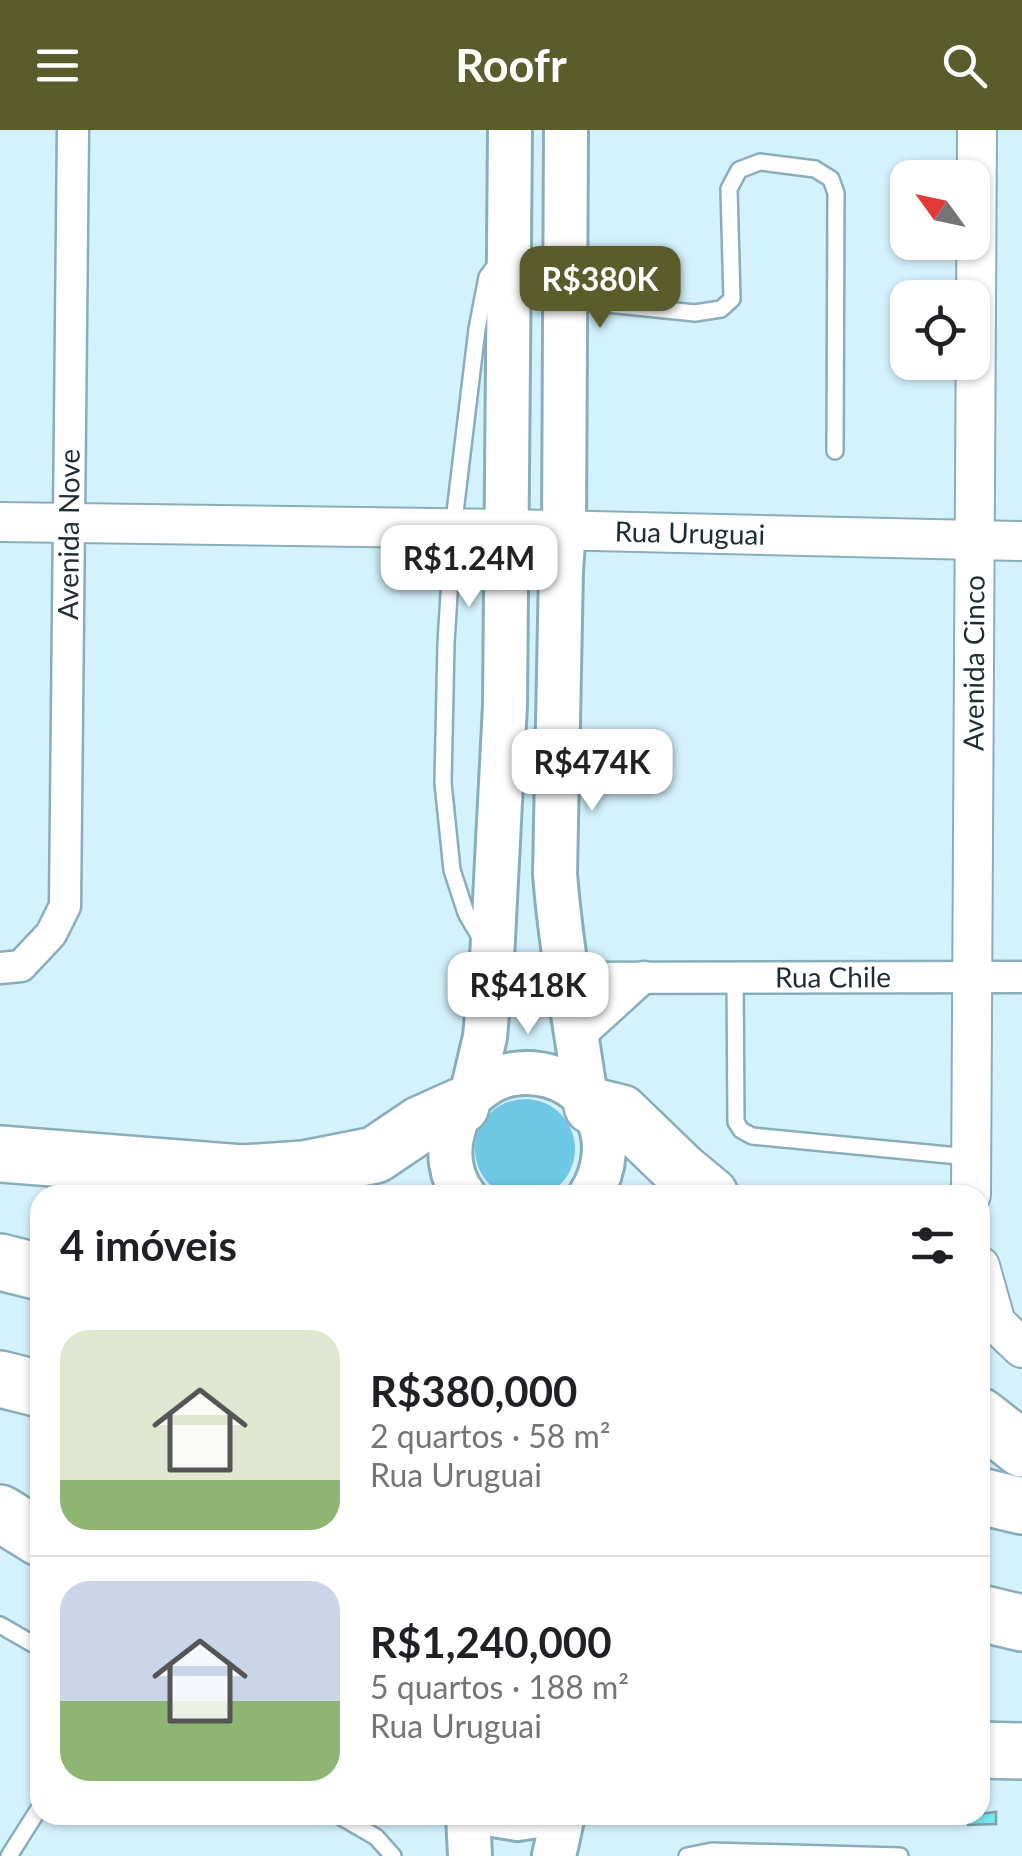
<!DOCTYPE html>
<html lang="pt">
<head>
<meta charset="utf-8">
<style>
  :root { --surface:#fff; --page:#f2f2f2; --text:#202124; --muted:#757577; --line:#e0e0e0; --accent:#5a5d2b }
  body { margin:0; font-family:Lato,sans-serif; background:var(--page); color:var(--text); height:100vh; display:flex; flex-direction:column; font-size:38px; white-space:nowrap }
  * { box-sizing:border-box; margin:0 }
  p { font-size:32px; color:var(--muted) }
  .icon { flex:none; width:55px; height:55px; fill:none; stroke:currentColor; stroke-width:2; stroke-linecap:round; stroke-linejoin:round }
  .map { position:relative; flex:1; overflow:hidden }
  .panel { position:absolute; left:30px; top:1055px; width:960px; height:640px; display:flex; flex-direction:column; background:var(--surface); border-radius:30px; box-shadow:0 2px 8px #0004 }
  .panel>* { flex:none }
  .needle { width:65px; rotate:303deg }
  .buttons { position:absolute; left:890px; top:30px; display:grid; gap:20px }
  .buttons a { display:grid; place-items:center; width:100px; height:100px; border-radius:20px; background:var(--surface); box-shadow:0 2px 8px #0004; font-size:50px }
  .price { position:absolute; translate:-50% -85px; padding:0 22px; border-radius:20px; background:#fff; color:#222; font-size:32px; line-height:65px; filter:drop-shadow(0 2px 5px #0008) }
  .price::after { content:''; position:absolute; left:50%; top:60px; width:30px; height:22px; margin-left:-15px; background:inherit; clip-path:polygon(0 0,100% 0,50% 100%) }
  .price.selected { background:var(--accent); color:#fff }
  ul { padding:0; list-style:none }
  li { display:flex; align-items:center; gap:30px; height:250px; padding:0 30px }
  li+li { border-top:2px solid var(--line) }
  li span { display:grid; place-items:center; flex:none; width:280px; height:200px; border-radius:30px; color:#555 }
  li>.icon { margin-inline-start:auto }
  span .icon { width:120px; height:120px; fill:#fffc; stroke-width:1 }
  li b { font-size:42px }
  h2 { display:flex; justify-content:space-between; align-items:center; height:120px; padding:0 30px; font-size:42px }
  header { display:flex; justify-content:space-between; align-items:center; height:130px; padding:0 30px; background:var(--accent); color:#fff; font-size:45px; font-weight:700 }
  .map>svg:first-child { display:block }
</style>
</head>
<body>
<header><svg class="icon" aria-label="menu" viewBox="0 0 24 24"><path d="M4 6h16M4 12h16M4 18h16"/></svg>Roofr<svg class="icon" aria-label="search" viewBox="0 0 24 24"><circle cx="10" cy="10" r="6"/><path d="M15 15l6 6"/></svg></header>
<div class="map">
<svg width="1022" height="1726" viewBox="0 0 1022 1726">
  <rect width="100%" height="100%" fill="#d4f2fd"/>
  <!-- green -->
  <circle fill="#6ec7e5" cx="525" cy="1019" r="50"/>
  <!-- building -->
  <path fill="#75e8ee" stroke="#7ba3a6" stroke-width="2.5" d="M996 1682V1694L968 1695V1685Z"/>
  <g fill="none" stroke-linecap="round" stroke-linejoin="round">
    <defs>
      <g id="service">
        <path d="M568 170 695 183 721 179 732 169 729 59 739 40 760 32 815 39 831 49 836 63 835 321"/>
        <path d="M481 809 466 783 452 740 443 653 446 513 453 399 477 199 487 147 499 131"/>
        <path d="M735 846 736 992 741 1000 752 1006 969 1027"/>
        <path d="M0 1495 40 1518"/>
        <path d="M338 1685 376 1707 393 1726"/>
        <path d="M9 1726 40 1677"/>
        <path d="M687 1726 712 1721 900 1726"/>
      </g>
      <g id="minor">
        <path id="s1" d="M0 838 21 836 51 804 65 776 73 0"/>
        <path id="s2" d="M568 848 1022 847"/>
        <path d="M577 908 644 847"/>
      </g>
      <g id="tertiary">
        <path id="s3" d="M0 392 506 399 1022 411"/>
        <path id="s4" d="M971 1065 977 0"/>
        <path d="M980 1136 996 1193 1022 1218"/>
      </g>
      <g id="secondary">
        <path d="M566 0 564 400 561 440 555 744C561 819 575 893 586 968"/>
        <path d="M471 966 485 907 492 828 505 575 510 0"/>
        <path d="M464 1065C450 1047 447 1020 454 999 456 992 457 983 461 977 466 969 476 962 484 956 496 947 512 943 527 943 593 944 624 1011 590 1065"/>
        <path d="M468 1685 470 1726"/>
        <path d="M493 1685 518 1689 543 1685"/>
        <path d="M554 1726 563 1685"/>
      </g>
      <g id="motorway">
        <path d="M592 976 621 983 681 1041 710 1065"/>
        <path d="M0 1024 242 1043 304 1039 375 1025 421 994 461 976"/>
        <path d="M0 1132 40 1142"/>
        <path d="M0 1249 40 1259"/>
        <path d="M980 1286 1022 1319"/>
        <path d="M980 1366 1022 1376"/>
        <path d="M0 1383 40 1408"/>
        <path d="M980 1483 1022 1493"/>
        <path d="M980 1620 1022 1621"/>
      </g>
    </defs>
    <!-- service casing -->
    <use href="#service" stroke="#89aebb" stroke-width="20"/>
    <!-- minor casing -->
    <use href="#minor" stroke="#89aebb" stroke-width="35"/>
    <!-- tertiary casing -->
    <use href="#tertiary" stroke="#89aebb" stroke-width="42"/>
    <!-- secondary casing -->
    <use href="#secondary" stroke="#89aebb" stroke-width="48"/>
    <!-- motorway casing -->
    <use href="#motorway" stroke="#89aebb" stroke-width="60"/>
    <!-- service -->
    <use href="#service" stroke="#fff" stroke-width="15"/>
    <!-- minor -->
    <use href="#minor" stroke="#fff" stroke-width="30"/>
    <!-- tertiary -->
    <use href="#tertiary" stroke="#fff" stroke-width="38"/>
    <!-- secondary -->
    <use href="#secondary" stroke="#fff" stroke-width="42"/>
    <!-- motorway -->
    <use href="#motorway" stroke="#fff" stroke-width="55"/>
  </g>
  <g text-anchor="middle" stroke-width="9" stroke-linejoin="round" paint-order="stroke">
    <!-- street labels -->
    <g font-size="28" fill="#1f2d33" stroke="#d4f2fd">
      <text dy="10" stroke="none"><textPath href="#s3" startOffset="690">Rua Uruguai</textPath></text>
      <text dy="10" stroke="none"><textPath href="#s1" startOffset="468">Avenida Nove</textPath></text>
      <text dy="10" stroke="none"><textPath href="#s4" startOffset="532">Avenida Cinco</textPath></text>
      <text dy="10" stroke="none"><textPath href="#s2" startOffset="265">Rua Chile</textPath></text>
    </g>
  </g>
</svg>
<div class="buttons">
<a><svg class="needle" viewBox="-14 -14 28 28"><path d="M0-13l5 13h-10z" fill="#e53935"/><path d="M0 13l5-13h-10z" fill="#757577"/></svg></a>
<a><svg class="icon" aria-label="locate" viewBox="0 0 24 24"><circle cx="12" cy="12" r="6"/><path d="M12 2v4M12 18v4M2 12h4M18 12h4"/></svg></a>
</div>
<b class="price selected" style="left:600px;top:201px">R$380K</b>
<b class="price" style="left:469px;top:480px">R$1.24M</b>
<b class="price" style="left:592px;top:684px">R$474K</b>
<b class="price" style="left:528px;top:907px">R$418K</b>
<section class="panel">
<h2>4 imóveis<svg class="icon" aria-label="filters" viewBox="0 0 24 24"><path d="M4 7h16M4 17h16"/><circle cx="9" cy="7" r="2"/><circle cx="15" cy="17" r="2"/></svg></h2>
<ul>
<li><span style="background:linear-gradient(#dfe7d0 75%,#8fb573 0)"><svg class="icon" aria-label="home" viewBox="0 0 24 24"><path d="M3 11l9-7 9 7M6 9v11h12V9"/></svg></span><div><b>R$380,000</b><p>2 quartos · 58 m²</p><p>Rua Uruguai</p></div></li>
<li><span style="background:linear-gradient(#c9d6e8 60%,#8fb573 0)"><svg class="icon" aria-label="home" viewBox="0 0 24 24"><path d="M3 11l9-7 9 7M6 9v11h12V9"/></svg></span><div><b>R$1,240,000</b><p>5 quartos · 188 m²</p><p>Rua Uruguai</p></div></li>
</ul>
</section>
</div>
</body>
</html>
